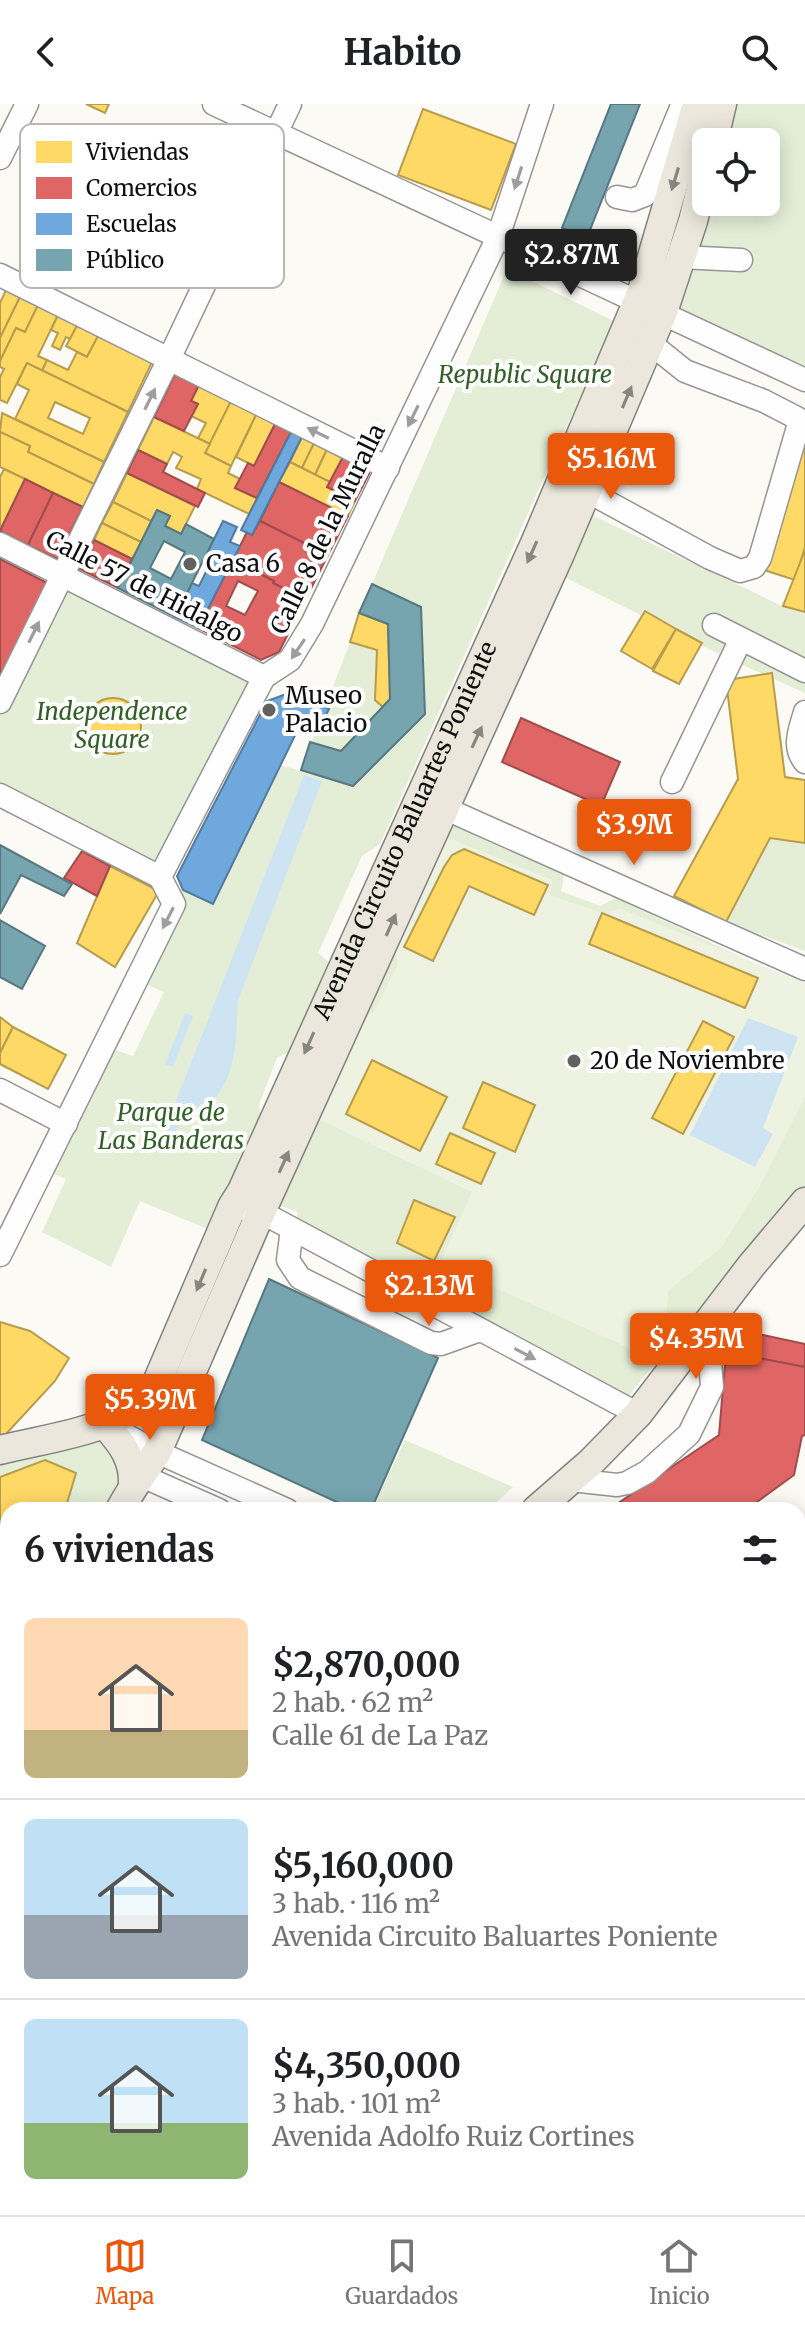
<!DOCTYPE html>
<html lang="es">
<head>
<meta charset="utf-8">
<style>
  :root { --surface:#fff; --page:#f2f2f2; --text:#202124; --muted:#757577; --line:#e0e0e0; --accent:#ea580c }
  body { margin:0; font-family:Merriweather,serif; background:var(--page); color:var(--text); height:100vh; display:flex; flex-direction:column; font-size:30px; white-space:nowrap }
  * { box-sizing:border-box; margin:0 }
  p { font-size:26px; color:var(--muted) }
  .icon { flex:none; width:44px; height:44px; fill:none; stroke:currentColor; stroke-width:2; stroke-linecap:round; stroke-linejoin:round }
  .map { position:relative; flex:1; overflow:hidden }
  .drawer { position:absolute; left:0px; top:1398px; width:806px; height:714px; display:flex; flex-direction:column; background:var(--surface); border-radius:24px 24px 0 0; box-shadow:0 4px 20px #0003 }
  .drawer>* { flex:none }
  .buttons { position:absolute; left:692px; top:24px; display:grid; gap:16px }
  .buttons a { display:grid; place-items:center; width:88px; height:88px; border-radius:12px; background:var(--surface); box-shadow:0 4px 20px #0003; font-size:40px }
  .price { position:absolute; translate:-50% -68px; padding:0 18px; border-radius:8px; background:var(--accent); color:#fff; font-size:26px; line-height:52px; filter:drop-shadow(0 2px 4px #0008) }
  .price::after { content:''; position:absolute; left:50%; top:48px; width:24px; height:18px; margin-left:-12px; background:inherit; clip-path:polygon(0 0,100% 0,50% 100%) }
  .price.selected { background:#222; color:#fff }
  ul { padding:0; list-style:none }
  li { display:flex; align-items:center; gap:24px; height:200px; padding:0 24px }
  li+li { border-top:2px solid var(--line) }
  li span { display:grid; place-items:center; flex:none; width:224px; height:160px; border-radius:12px; color:#555 }
  li>.icon { margin-inline-start:auto }
  span .icon { width:96px; height:96px; fill:#fffc; stroke-width:1 }
  li b { font-size:34px }
  h2 { display:flex; justify-content:space-between; align-items:center; height:96px; padding:0 24px; font-size:34px }
  header { display:flex; justify-content:space-between; align-items:center; height:104px; padding:0 24px; background:var(--surface); font-size:36px; font-weight:700 }
  .menu { display:flex; justify-content:space-around; align-items:center; height:112px; border-top:2px solid var(--line); background:var(--surface); font-size:22px; color:var(--muted) }
  .menu a { display:grid; justify-items:center; gap:4px }
  .menu .selected { color:var(--accent) }
  .map>svg:first-child { display:block }
</style>
</head>
<body>
<header><svg class="icon" aria-label="back" viewBox="0 0 24 24"><path d="M15 5l-7 7 7 7"/></svg>Habito<svg class="icon" aria-label="search" viewBox="0 0 24 24"><circle cx="10" cy="10" r="6"/><path d="M15 15l6 6"/></svg></header>
<div class="map">
<svg width="805" height="2111" viewBox="0 0 805 2111">
  <rect width="100%" height="100%" fill="#fbfaf5"/>
  <!-- green -->
  <g fill="#e4eed7">
    <path d="M718 0H805V276L663 208 706 47V98H766V38H708Z"/>
    <path d="M507 165 614 217 380 740 362 752 318 849 329 858 288 948 277 954 259 1000 261 1012 215 1128 140 1097 111 1163 42 1128 66 1075 49 1068 107 943 133 952 164 888 140 878 183 786 212 799 280 661 301 667 372 480Z"/>
    <path d="M588 409 782 502 805 508V589L725 553 564 473Z"/>
    <path d="M62 470 264 573 156 771 0 691V598Z"/>
    <path d="M448 718 565 767 561 787 600 802 616 794 805 883V1093L742 1153 627 1294 298 1118 297 1108 273 1099Z"/>
    <path d="M770 734 805 739V847L726 818Z"/>
    <path d="M105 1320 122 1339 120 1406H8V1472L0 1469V1346Z"/>
    <path d="M405 1336 513 1383 488 1406H372Z"/>
    <path d="M503 2104H725V2111H501Z"/>
  </g>
  <!-- pitch -->
  <path fill="#edf3e0" d="M444 732 552 776 550 791 602 809 621 805 805 879V993L761 1080 721 1144 669 1186 666 1211 636 1247 440 1159 472 1088 316 1014 359 920 375 906 399 858 393 845Z"/>
  <!-- water -->
  <g fill="#cee4f2">
    <path d="M304 671 322 677 238 897C235 937 239 972 208 1002 200 1010 184 1015 179 1022 174 1029 172 1038 168 1045L158 1043Z"/>
    <path d="M185 909 193 912 173 963 165 960Z"/>
    <path d="M748 914 798 933 763 1024 773 1030 755 1063 690 1031Z"/>
  </g>
  <!-- homes -->
  <g fill="#ffd966" stroke="#b79c4c" stroke-width="2" fill-rule="evenodd">
    <path d="M86 0H109L105 9Z"/>
    <path d="M423 5 516 40 491 106 398 71Z"/>
    <path d="M6 186 20 193 0 234V199Z"/>
    <path d="M20 193 38 201 25 228 16 224 0 257V234Z"/>
    <path d="M38 201 58 211 38 252 47 256 42 267 27 259 7 299 0 296V273L4 265 0 263V257L16 224 25 228Z"/>
    <path d="M58 211 78 220 70 235 66 233 60 246 52 242 58 229 51 226Z"/>
    <path d="M78 220 99 230 87 253 66 242Z"/>
    <path d="M99 230 153 256 128 308 42 267 47 256 68 266 77 248 87 253Z"/>
    <path d="M27 259 128 308 104 358 15 315 29 286 17 280ZM55 298 90 314 83 330 48 314Z"/>
    <path d="M199 281 231 297 210 340 198 334 206 319 191 312 198 300 191 297Z"/>
    <path d="M231 297 257 309 231 362 205 349Z"/>
    <path d="M2 309 104 358 94 380 28 348 30 342 0 328Z"/>
    <path d="M257 309 276 318 254 362 236 353Z"/>
    <path d="M154 313 210 340 205 349 231 362 228 369 240 375 235 384 257 394 249 410 197 385 201 375 176 364 182 353 173 348 167 360 138 346Z"/>
    <path d="M0 328 30 342 28 348 94 380 83 403 0 363Z"/>
    <path d="M303 331 315 337 302 364 290 358Z"/>
    <path d="M805 335V443L795 476 764 466Z"/>
    <path d="M315 337 328 343 315 371 302 364Z"/>
    <path d="M328 343 344 351 330 378 315 371Z"/>
    <path d="M290 358 330 378 327 383 355 397 348 412 279 378Z"/>
    <path d="M4 365 25 375 0 426V373Z"/>
    <path d="M127 369 195 402 181 430 165 422 170 412 157 406 151 417 113 398Z"/>
    <path d="M113 398 151 417 141 438 102 419Z"/>
    <path d="M102 419 141 438 132 455 94 436Z"/>
    <path d="M805 446V508L783 502Z"/>
    <path d="M645 507 676 525 652 565 621 547Z"/>
    <path d="M359 509 388 520 390 595 383 603 375 596 377 546 350 538Z"/>
    <path d="M676 525 702 539 679 580 653 567Z"/>
    <path d="M772 569 785 673 805 676V739L770 734 726 818 674 792 738 675 726 576Z"/>
    <circle cx="113" cy="622" r="28"/>
    <path d="M464 745 548 781 534 811 469 782 433 857 404 843 444 763 452 751Z"/>
    <path d="M110 762 159 787 115 863 77 839Z"/>
    <path d="M602 809 758 874 745 904 589 840Z"/>
    <path d="M0 913 13 923 0 949Z"/>
    <path d="M703 917 734 933 683 1030 652 1014Z"/>
    <path d="M13 923 66 951 48 985 0 960V949Z"/>
    <path d="M372 956 447 993 420 1047 346 1010Z"/>
    <path d="M483 978 535 1001 515 1048 463 1024Z"/>
    <path d="M450 1029 495 1049 481 1080 436 1060Z"/>
    <path d="M414 1096 455 1113 434 1157 397 1139Z"/>
    <path d="M0 1218 30 1227 69 1254 55 1277 6 1330 0 1331Z"/>
    <path d="M45 1356 76 1369 65 1406H8V1437L0 1434V1373Z"/>
    <path d="M0 1929 8 1932V1958L5 1967 0 1965Z"/>
  </g>
  <!-- shops -->
  <g fill="#e06666" stroke="#a14c4c" stroke-width="2" fill-rule="evenodd">
    <path d="M175 270 199 281 191 297 198 300 184 327 154 313Z"/>
    <path d="M276 318 292 326 257 394 235 384 248 359 254 362Z"/>
    <path d="M138 346 167 360 163 368 205 389 198 403 127 369Z"/>
    <path d="M344 351 372 364 355 397 327 383Z"/>
    <path d="M25 375 53 389 28 441 0 427Z"/>
    <path d="M279 378 348 412 328 451 260 417Z"/>
    <path d="M53 389 83 403 57 455 28 441Z"/>
    <path d="M260 417 328 451 298 510 282 501 289 487 273 479 274 477 233 456 247 428 252 431Z"/>
    <path d="M94 436 132 455 118 484 80 465Z"/>
    <path d="M0 455 51 481 0 581Z"/>
    <path d="M233 456 274 477 273 479 289 487 282 501 298 510 279 548 261 556 198 524ZM238 477 258 487 245 511 226 502Z"/>
    <path d="M521 614 620 658 601 702 502 658Z"/>
    <path d="M82 747 110 762 97 792 64 774Z"/>
    <path d="M726 1223 805 1240V1263L726 1248Z"/>
    <path d="M726 1248 805 1263V1331L802 1332 794 1371 746 1406H608L719 1331Z"/>
    <path d="M0 1988 8 1990V2104H117L115 2111H0Z"/>
  </g>
  <!-- schools -->
  <g fill="#6fa8dc" stroke="#527a9e" stroke-width="2">
    <path d="M292 326 303 331 252 431 241 426Z"/>
    <path d="M223 417 237 423 230 438 240 442 198 524 175 513 192 479 199 482 210 460 203 457Z"/>
    <path d="M294 587 329 605 319 625 302 617 213 800 183 786 177 772 267 597Z"/>
  </g>
  <!-- public -->
  <g fill="#76a5af" stroke="#57787f" stroke-width="2" fill-rule="evenodd">
    <path d="M611 0H640L584 141 575 138 578 130 562 124Z"/>
    <path d="M157 406 170 412 165 422 181 430 186 420 214 435 175 513 118 484ZM164 437 185 448 171 475 150 464Z"/>
    <path d="M372 480 421 503 425 610 353 682 301 666 310 638 341 647 390 595 388 520 359 509Z"/>
    <path d="M0 741 72 780 64 792 21 771 0 810Z"/>
    <path d="M0 816 45 842 22 885 0 873Z"/>
    <path d="M269 1175 438 1254 371 1406H354L202 1336Z"/>
    <path d="M421 2104H503L501 2111H418Z"/>
  </g>
  <g fill="none" stroke-linecap="round" stroke-linejoin="round">
    <defs>
      <g id="minor">
        <path d="M214 0 805 276"/>
        <path d="M0 54 27 0"/>
        <path d="M617 93 632 96 645 91 681 4 685 0"/>
        <path d="M681 153 741 156"/>
        <path d="M0 171 388 364"/>
        <path d="M587 387 710 454 740 467 754 463 760 454 798 323 797 314 764 297 685 267 650 239"/>
        <path d="M0 440 264 573"/>
        <path d="M714 521 805 567"/>
        <path d="M0 598 169 255 290 0"/>
        <path d="M805 608C800 626 792 642 805 658"/>
        <path d="M672 678 741 535"/>
        <path d="M0 691 160 773"/>
        <path d="M444 704 805 865"/>
        <path d="M0 986 66 1020"/>
        <path d="M245 1105 261 1108 638 1310"/>
        <path d="M292 1125 288 1156 300 1174 431 1239 441 1240 480 1226"/>
        <path d="M0 1151 174 800 160 773 264 573 290 556 312 520 498 133 542 0"/>
        <path d="M111 1323 157 1348 287 1406"/>
        <path d="M142 1372 219 1406"/>
        <path d="M571 1376 617 1381 627 1379 647 1368 689 1330 712 1283 707 1219"/>
        <path d="M0 1549 8 1543"/>
        <path d="M0 1628 6 1631"/>
        <path d="M798 1674 805 1678"/>
        <path d="M0 1789 8 1793"/>
        <path d="M0 1860 8 1868"/>
        <path d="M0 1915 8 1916"/>
        <path d="M156 2111 159 2104"/>
        <path d="M330 2111 332 2104"/>
      </g>
      <g id="major">
        <path d="M713 38 722 0"/>
        <path d="M105 1320C121 1339 134 1354 133 1380"/>
        <path id="s1" d="M0 1346C51 1333 113 1328 152 1290L232 1103 242 1087 536 437 642 187 697 0"/>
        <path d="M120 1406C131 1385 144 1368 157 1348L261 1108 560 450 663 208 693 117 706 65"/>
        <path d="M536 1406 590 1359 638 1310 751 1162 805 1098"/>
        <path d="M0 1469 8 1472"/>
        <path d="M798 1648 805 1594"/>
        <path d="M0 1811 8 1805"/>
        <path d="M798 2048 805 1996"/>
        <path d="M368 2111 370 2104"/>
        <path d="M399 2111 401 2104"/>
        <path d="M741 2111 742 2104"/>
        <path d="M789 2111 790 2104"/>
      </g>
    </defs>
    <!-- minor casing -->
    <use href="#minor" stroke="#959593" stroke-width="25"/>
    <!-- major casing -->
    <use href="#major" stroke="#838280" stroke-width="31"/>
    <!-- minor -->
    <use href="#minor" stroke="#fefefe" stroke-width="22"/>
    <!-- major -->
    <use href="#major" stroke="#ebe7dc" stroke-width="28"/>
  </g>
  <!-- one-way arrows -->
  <defs><path id="oneway-solid" d="M-6-.8H1V-3.2L6.5 0L1 3.2V.8H-6Z" transform="scale(2)"/></defs>
  <g fill="#9e9e9e">
    <use href="#oneway-solid" transform="translate(518 74) rotate(108)"/>
    <use href="#oneway-solid" transform="translate(150 295) rotate(-64)"/>
    <use href="#oneway-solid" transform="translate(413 312) rotate(116)"/>
    <use href="#oneway-solid" transform="translate(318 329) rotate(-154)"/>
    <use href="#oneway-solid" transform="translate(34 528) rotate(-64)"/>
    <use href="#oneway-solid" transform="translate(298 545) rotate(124)"/>
    <use href="#oneway-solid" transform="translate(168 814) rotate(117)"/>
    <use href="#oneway-solid" transform="translate(525 1250) rotate(28)"/>
  </g>
  <g fill="#888680">
    <use href="#oneway-solid" transform="translate(675 75) rotate(107)"/>
    <use href="#oneway-solid" transform="translate(627 293) rotate(-67)"/>
    <use href="#oneway-solid" transform="translate(532 448) rotate(114)"/>
    <use href="#oneway-solid" transform="translate(477 633) rotate(-65)"/>
    <use href="#oneway-solid" transform="translate(391 821) rotate(-66)"/>
    <use href="#oneway-solid" transform="translate(309 939) rotate(114)"/>
    <use href="#oneway-solid" transform="translate(284 1058) rotate(-66)"/>
    <use href="#oneway-solid" transform="translate(201 1176) rotate(113)"/>
  </g>
  <!-- markers -->
  <g fill="#626160" stroke="#fff" stroke-width="3">
    <circle cx="190" cy="460" r="8"/>
    <circle cx="269" cy="606" r="8"/>
    <circle cx="574" cy="957" r="8"/>
  </g>
  <g text-anchor="middle" stroke-width="8" stroke-linejoin="round" paint-order="stroke">
    <!-- park labels -->
    <g font-size="24" font-style="italic" fill="#306025" stroke="#fff">
      <text x="525" y="279">Republic Square</text>
      <text x="112" y="616">Independence<tspan x="112" dy="28">Square</tspan></text>
      <text x="171" y="1017">Parque de<tspan x="171" dy="28">Las Banderas</tspan></text>
    </g>
    <!-- street labels -->
    <g font-size="24" fill="#0f0f0f" stroke="#fff">
      <text transform="translate(328 425) rotate(-64)" y="8">Calle 8 de la Muralla</text>
      <text transform="translate(144 483) rotate(27)" y="8">Calle 57 de Hidalgo</text>
      <text dy="8" stroke="none"><textPath href="#s1" startOffset="782">Avenida Circuito Baluartes Poniente</textPath></text>
    </g>
    <!-- poi labels -->
    <g font-size="24" fill="#0f0f0f" stroke="#fff" text-anchor="start">
      <text x="206" y="468">Casa 6</text>
      <text x="285" y="600">Museo<tspan x="285" dy="28">Palacio</tspan></text>
      <text x="590" y="965">20 de Noviembre</text>
    </g>
  </g>
  <!-- legend -->
  <rect x="20" y="20" width="264" height="164" rx="12" fill="#fff" stroke="#b7b7b7" stroke-width="2"/>
  <rect x="36" y="37" width="36" height="22" fill="#ffd966"/>
  <rect x="36" y="73" width="36" height="22" fill="#e06666"/>
  <rect x="36" y="109" width="36" height="22" fill="#6fa8dc"/>
  <rect x="36" y="145" width="36" height="22" fill="#76a5af"/>
  <g font-size="22" fill="#0f0f0f">
    <text x="86" y="56">Viviendas</text>
    <text x="86" y="92">Comercios</text>
    <text x="86" y="128">Escuelas</text>
    <text x="86" y="164">Público</text>
  </g>
</svg>
<div class="buttons">
<a><svg class="icon" aria-label="locate" viewBox="0 0 24 24"><circle cx="12" cy="12" r="6"/><path d="M12 2v4M12 18v4M2 12h4M18 12h4"/></svg></a>
</div>
<b class="price selected" style="left:571px;top:193px">$2.87M</b>
<b class="price" style="left:611px;top:397px">$5.16M</b>
<b class="price" style="left:634px;top:763px">$3.9M</b>
<b class="price" style="left:429px;top:1224px">$2.13M</b>
<b class="price" style="left:696px;top:1277px">$4.35M</b>
<b class="price" style="left:150px;top:1338px">$5.39M</b>
<section class="drawer">
<h2>6 viviendas<svg class="icon" aria-label="filters" viewBox="0 0 24 24"><path d="M4 7h16M4 17h16"/><circle cx="9" cy="7" r="2"/><circle cx="15" cy="17" r="2"/></svg></h2>
<ul>
<li><span style="background:linear-gradient(#ffd9b3 70%,#c2b280 0)"><svg class="icon" aria-label="home" viewBox="0 0 24 24"><path d="M3 11l9-7 9 7M6 9v11h12V9"/></svg></span><div><b>$2,870,000</b><p>2 hab. · 62 m²</p><p>Calle 61 de La Paz</p></div></li>
<li><span style="background:linear-gradient(#bfe0f5 60%,#9aa5b1 0)"><svg class="icon" aria-label="home" viewBox="0 0 24 24"><path d="M3 11l9-7 9 7M6 9v11h12V9"/></svg></span><div><b>$5,160,000</b><p>3 hab. · 116 m²</p><p>Avenida Circuito Baluartes Poniente</p></div></li>
<li><span style="background:linear-gradient(#bfe0f5 65%,#8fb573 0)"><svg class="icon" aria-label="home" viewBox="0 0 24 24"><path d="M3 11l9-7 9 7M6 9v11h12V9"/></svg></span><div><b>$4,350,000</b><p>3 hab. · 101 m²</p><p>Avenida Adolfo Ruiz Cortines</p></div></li>
</ul>
</section>
</div>
<nav class="menu">
<a class="selected"><svg class="icon" aria-label="map" viewBox="0 0 24 24"><path d="M3 6l6-2 6 2 6-2v14l-6 2-6-2-6 2zM9 4v14M15 6v14"/></svg>Mapa</a>
<a><svg class="icon" aria-label="saved" viewBox="0 0 24 24"><path d="M7 4h10v16l-5-4-5 4z"/></svg>Guardados</a>
<a><svg class="icon" aria-label="home" viewBox="0 0 24 24"><path d="M3 11l9-7 9 7M6 9v11h12V9"/></svg>Inicio</a>
</nav>
</body>
</html>
